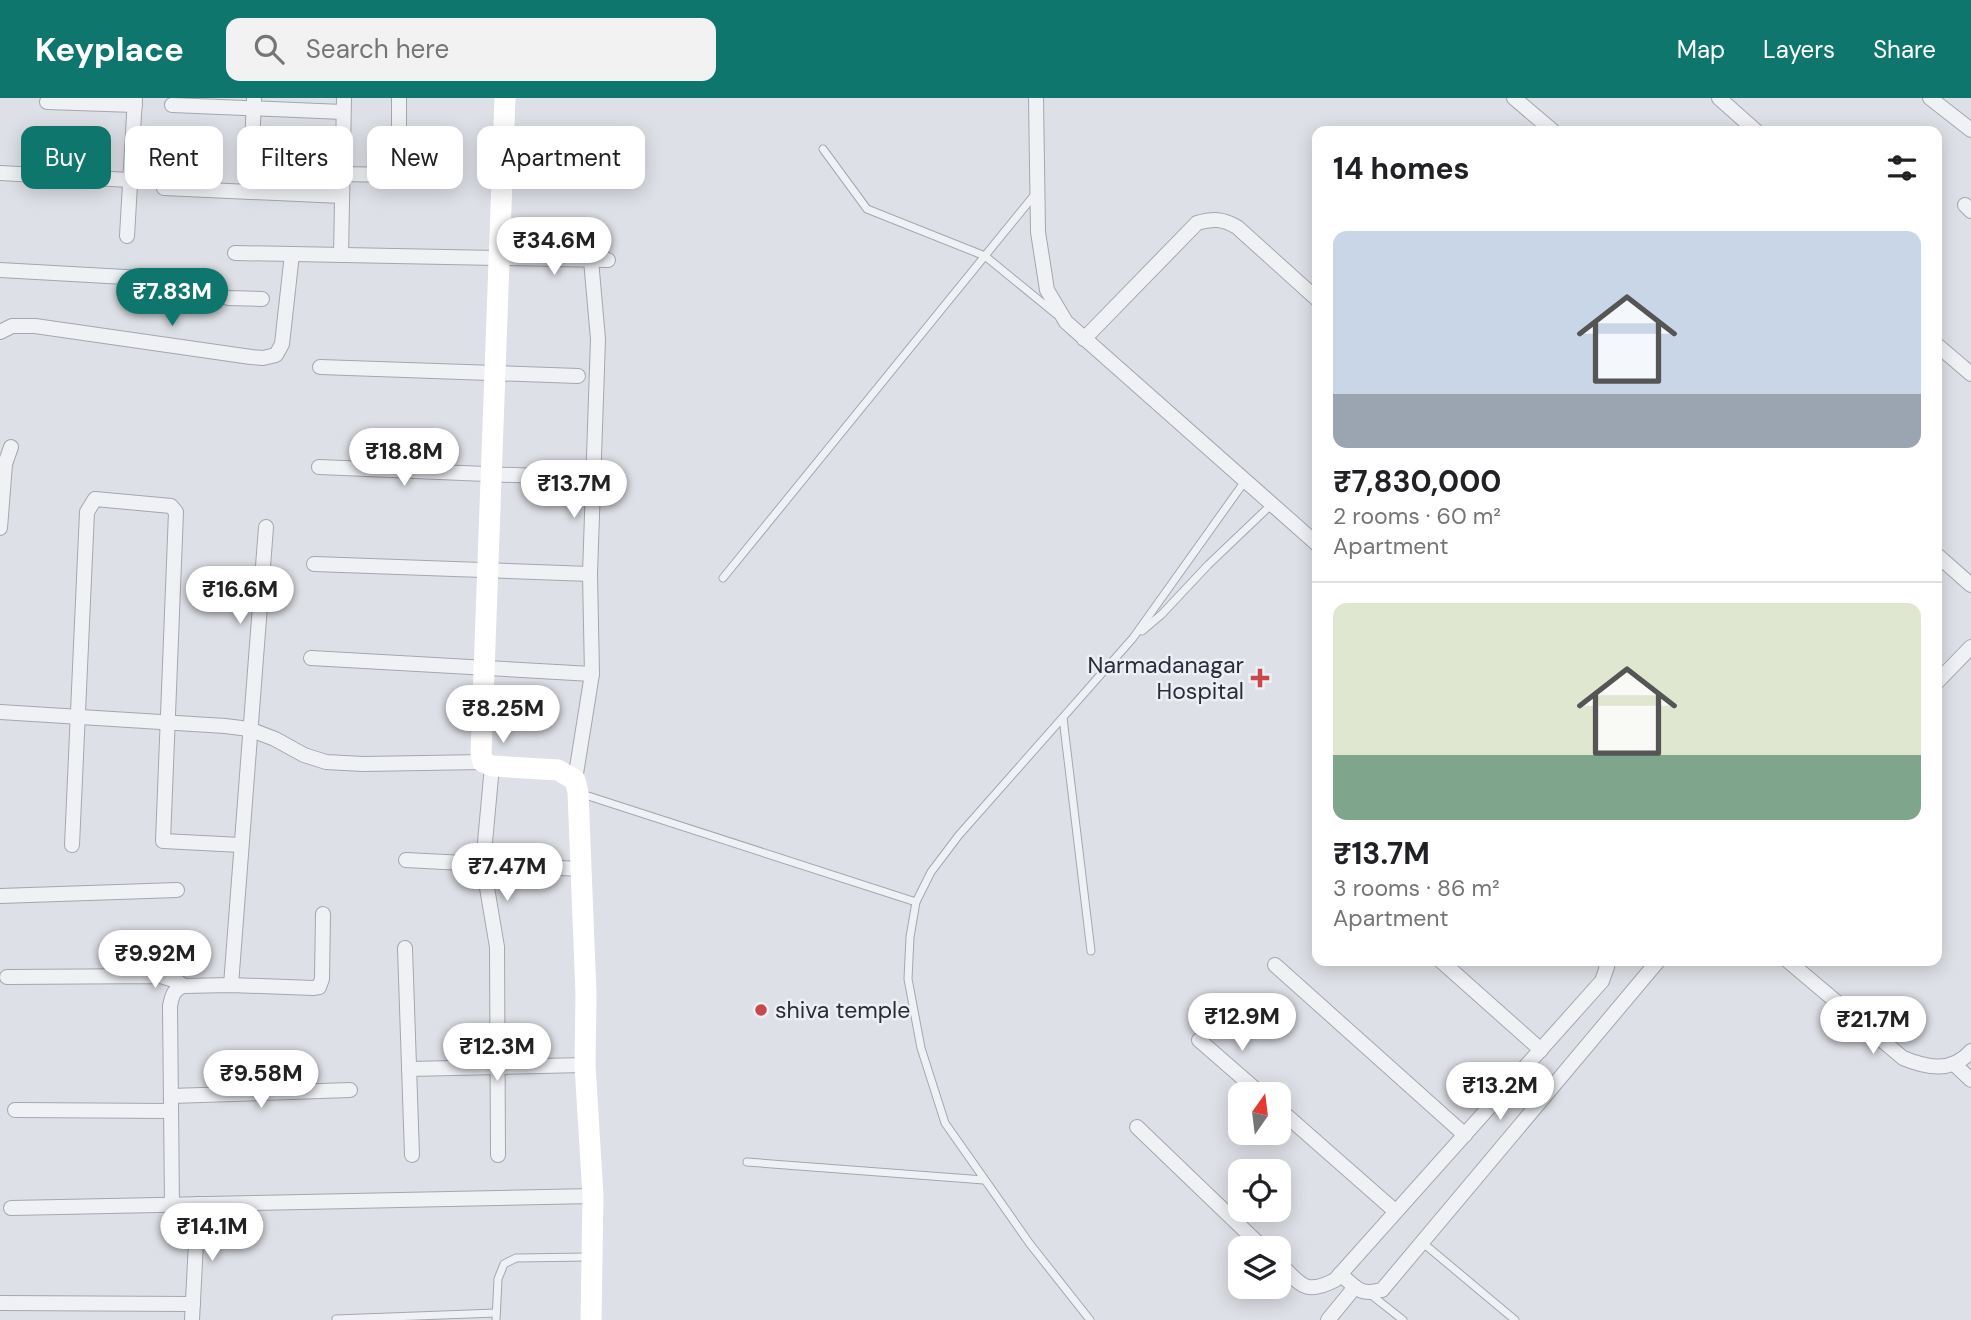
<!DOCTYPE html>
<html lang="en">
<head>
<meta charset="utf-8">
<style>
  :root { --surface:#fff; --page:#f2f2f2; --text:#202124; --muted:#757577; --line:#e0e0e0; --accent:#0f766e }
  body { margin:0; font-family:"DM Sans",sans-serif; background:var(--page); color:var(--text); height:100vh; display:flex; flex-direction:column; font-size:26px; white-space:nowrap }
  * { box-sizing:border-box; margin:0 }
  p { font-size:23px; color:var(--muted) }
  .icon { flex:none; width:38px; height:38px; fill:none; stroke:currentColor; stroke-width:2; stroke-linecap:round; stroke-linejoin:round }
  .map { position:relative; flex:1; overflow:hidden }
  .details { position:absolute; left:1312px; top:28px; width:630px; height:840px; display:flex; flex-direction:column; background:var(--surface); border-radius:14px; box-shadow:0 4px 18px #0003 }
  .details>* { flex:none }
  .top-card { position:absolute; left:21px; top:28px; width:665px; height:63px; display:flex; gap:14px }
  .needle { width:46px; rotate:14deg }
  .buttons { position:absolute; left:1228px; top:984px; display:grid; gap:14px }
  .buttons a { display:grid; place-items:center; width:63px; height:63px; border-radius:14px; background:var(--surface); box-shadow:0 4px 18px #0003; font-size:35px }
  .price { position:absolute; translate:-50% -60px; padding:0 16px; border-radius:24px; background:#fff; color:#222; font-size:23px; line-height:46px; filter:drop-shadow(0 2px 4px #0008) }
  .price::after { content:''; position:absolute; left:50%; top:42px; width:21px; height:16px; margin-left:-10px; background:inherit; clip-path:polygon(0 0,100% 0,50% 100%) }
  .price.active { background:var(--accent); color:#fff }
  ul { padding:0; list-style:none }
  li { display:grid; align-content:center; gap:14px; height:371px; padding:0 21px }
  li+li { border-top:2px solid var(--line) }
  li span { display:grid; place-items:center; height:217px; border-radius:14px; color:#555 }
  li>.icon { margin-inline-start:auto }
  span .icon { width:126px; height:126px; fill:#fffc; stroke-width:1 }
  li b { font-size:30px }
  h2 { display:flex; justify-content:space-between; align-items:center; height:84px; padding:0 21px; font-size:30px }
  .chip { padding:0 24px; border-radius:14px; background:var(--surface); box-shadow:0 4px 18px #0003; font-size:24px; line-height:63px }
  .chip.active { background:var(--accent); color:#fff }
  header { display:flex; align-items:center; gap:42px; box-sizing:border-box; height:98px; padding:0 35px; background:var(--accent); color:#fff }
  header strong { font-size:33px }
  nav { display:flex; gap:38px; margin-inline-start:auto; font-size:24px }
  .search { width:490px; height:63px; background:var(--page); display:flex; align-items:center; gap:18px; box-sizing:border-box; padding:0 24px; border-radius:14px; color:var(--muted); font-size:26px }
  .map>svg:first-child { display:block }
</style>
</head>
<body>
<header>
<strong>Keyplace</strong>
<div class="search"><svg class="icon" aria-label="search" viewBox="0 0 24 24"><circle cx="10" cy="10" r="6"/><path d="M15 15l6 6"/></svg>Search here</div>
<nav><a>Map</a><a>Layers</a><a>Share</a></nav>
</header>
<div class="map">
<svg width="1971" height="1222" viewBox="0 0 1971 1222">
  <rect width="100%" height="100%" fill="#dee0e7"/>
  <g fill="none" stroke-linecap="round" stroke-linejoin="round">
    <defs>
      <g id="lane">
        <path d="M823 51 867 111 985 158 1056 216"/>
        <path d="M723 480 1036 95"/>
        <path d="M1142 533 1162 516 1208 467 1272 406"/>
        <path d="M1063 620 1091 853"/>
        <path d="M582 696 916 804"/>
        <path d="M747 1064 984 1082"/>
        <path d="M1423 1145 1515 1222"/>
        <path d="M1370 1196 1403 1222"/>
        <path d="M336 1221 496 1215"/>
        <path d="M496 1222 498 1181 504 1166 516 1160 588 1159"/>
        <path d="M1090 1222 1030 1146 945 1025 921 950 908 881 910 839 916 804 931 774 959 737 1133 540 1245 383"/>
      </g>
      <g id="street">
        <path d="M1036 0 1038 134 1047 192 1066 224 1318 447"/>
        <path d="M1514 0 1553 33"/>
        <path d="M1719 0 1756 33"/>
        <path d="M1930 0 1971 32"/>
        <path d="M47 4 135 7"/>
        <path d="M172 7 343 14"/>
        <path d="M504 50 606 49"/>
        <path d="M0 75 130 82"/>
        <path d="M342 76 392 77 396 74 399 60V0"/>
        <path d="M164 90 342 98"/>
        <path d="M250 94 254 1"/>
        <path d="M1965 107 1971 113"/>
        <path d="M127 138 135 0"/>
        <path d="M235 155 608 162"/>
        <path d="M341 157 344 0"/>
        <path d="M0 172 143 180 162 183 229 200 262 201"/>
        <path d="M0 234 12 228H35L251 259 263 260 276 257 282 246 292 156"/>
        <path d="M1084 241 1197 125C1214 120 1223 121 1237 129L1318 202"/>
        <path d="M1937 247 1971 276"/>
        <path d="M320 269 578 278"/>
        <path d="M319 369 584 380"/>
        <path d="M0 371 5 366 11 349"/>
        <path d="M0 430 5 366"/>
        <path d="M1937 457 1971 487"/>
        <path d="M314 466 590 476"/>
        <path d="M311 560 592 576"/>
        <path d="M1937 584 1971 549"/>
        <path d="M0 614 225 628 249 631 275 641 304 657 326 664 363 666 483 664"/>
        <path d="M492 668 483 766 497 849 498 1057"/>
        <path d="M575 682 592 576 590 476 598 241 591 162"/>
        <path d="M72 747 87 414 95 401 171 408 176 414 163 743 241 747"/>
        <path d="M406 762 580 771"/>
        <path d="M0 798 177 792"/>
        <path d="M405 850 412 1057"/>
        <path d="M1441 863 1541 952"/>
        <path d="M1788 863 1903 960C1927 970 1952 975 1971 953"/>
        <path d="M1275 867 1465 1037"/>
        <path d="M7 879 161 878 177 883 183 888"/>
        <path d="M231 887 266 429"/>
        <path d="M1199 942 1261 996"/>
        <path d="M1955 967 1971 982"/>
        <path d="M409 971 585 967"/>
        <path d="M171 998 350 992"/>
        <path d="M1279 1011 1395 1113"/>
        <path d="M15 1012 171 1013"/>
        <path d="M1137 1029 1263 1150"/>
        <path d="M172 1106 170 908C172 898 173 892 183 888L231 887 313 890 319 889 322 881 323 816"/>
        <path d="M11 1110 593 1098"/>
        <path d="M1279 1165C1301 1186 1304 1198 1335 1182L1602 883 1607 869 1604 863"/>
        <path d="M1340 1176C1357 1190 1359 1198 1382 1192L1658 863"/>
        <path d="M0 1205 193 1206"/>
        <path d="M192 1222 198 1106"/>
        <path d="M1328 1222 1355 1189"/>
      </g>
    </defs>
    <!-- lane casing -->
    <use href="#lane" stroke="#a4a7b0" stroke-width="9"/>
    <!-- street casing -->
    <use href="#street" stroke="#a4a7b0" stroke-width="16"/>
    <!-- lane -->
    <use href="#lane" stroke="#f0f1f5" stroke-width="7"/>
    <!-- street -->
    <use href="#street" stroke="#f0f1f5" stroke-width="14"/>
    <!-- secondary -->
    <path stroke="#fff" stroke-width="21" d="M505 0 481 656 483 664 492 668 558 672 575 682 578 694 586 896 585 967 593 1098 591 1222"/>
  </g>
  <!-- markers -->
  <g fill="#c5494d" stroke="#edeff4" stroke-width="2.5">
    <path d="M1256.5 569.5h7v7h7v7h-7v7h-7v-7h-7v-7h7z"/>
    <circle cx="761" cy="912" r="7"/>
  </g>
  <g text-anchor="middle" stroke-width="5" stroke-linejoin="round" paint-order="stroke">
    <!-- poi labels -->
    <g font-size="23" fill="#282d3c" stroke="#edeff4" text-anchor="end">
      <text x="1244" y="575">Narmadanagar<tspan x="1244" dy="26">Hospital</tspan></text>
      <text x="775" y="920" text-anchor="start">shiva temple</text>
    </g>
  </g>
</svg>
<div class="buttons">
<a><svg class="needle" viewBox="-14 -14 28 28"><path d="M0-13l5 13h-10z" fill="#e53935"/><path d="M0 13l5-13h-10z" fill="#757577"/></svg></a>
<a><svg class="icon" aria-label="locate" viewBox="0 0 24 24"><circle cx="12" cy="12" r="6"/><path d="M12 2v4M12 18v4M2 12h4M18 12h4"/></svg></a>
<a><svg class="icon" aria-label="layers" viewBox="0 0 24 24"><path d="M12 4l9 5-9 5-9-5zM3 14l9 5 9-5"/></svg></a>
</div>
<b class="price" style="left:554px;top:179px">₹34.6M</b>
<b class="price active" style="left:172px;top:230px">₹7.83M</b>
<b class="price" style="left:404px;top:390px">₹18.8M</b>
<b class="price" style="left:574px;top:422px">₹13.7M</b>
<b class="price" style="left:240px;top:528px">₹16.6M</b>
<b class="price" style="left:503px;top:647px">₹8.25M</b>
<b class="price" style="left:507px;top:805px">₹7.47M</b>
<b class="price" style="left:155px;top:892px">₹9.92M</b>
<b class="price" style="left:1242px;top:955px">₹12.9M</b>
<b class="price" style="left:1873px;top:958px">₹21.7M</b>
<b class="price" style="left:497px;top:985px">₹12.3M</b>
<b class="price" style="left:261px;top:1012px">₹9.58M</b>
<b class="price" style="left:1500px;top:1024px">₹13.2M</b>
<b class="price" style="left:212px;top:1165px">₹14.1M</b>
<div class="top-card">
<a class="chip active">Buy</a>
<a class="chip">Rent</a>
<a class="chip">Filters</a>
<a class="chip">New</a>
<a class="chip">Apartment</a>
</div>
<section class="details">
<h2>14 homes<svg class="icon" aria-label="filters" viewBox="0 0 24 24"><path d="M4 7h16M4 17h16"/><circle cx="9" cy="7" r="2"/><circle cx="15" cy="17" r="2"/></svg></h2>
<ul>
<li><span style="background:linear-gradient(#c9d6e8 75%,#9aa5b1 0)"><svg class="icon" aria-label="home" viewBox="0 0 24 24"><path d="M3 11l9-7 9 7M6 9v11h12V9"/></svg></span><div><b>₹7,830,000</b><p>2 rooms · 60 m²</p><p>Apartment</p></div></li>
<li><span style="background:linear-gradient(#dfe7d0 70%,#7fa58c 0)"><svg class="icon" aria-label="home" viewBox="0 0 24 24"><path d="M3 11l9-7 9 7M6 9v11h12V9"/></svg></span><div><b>₹13.7M</b><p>3 rooms · 86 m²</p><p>Apartment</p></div></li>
</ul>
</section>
</div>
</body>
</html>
